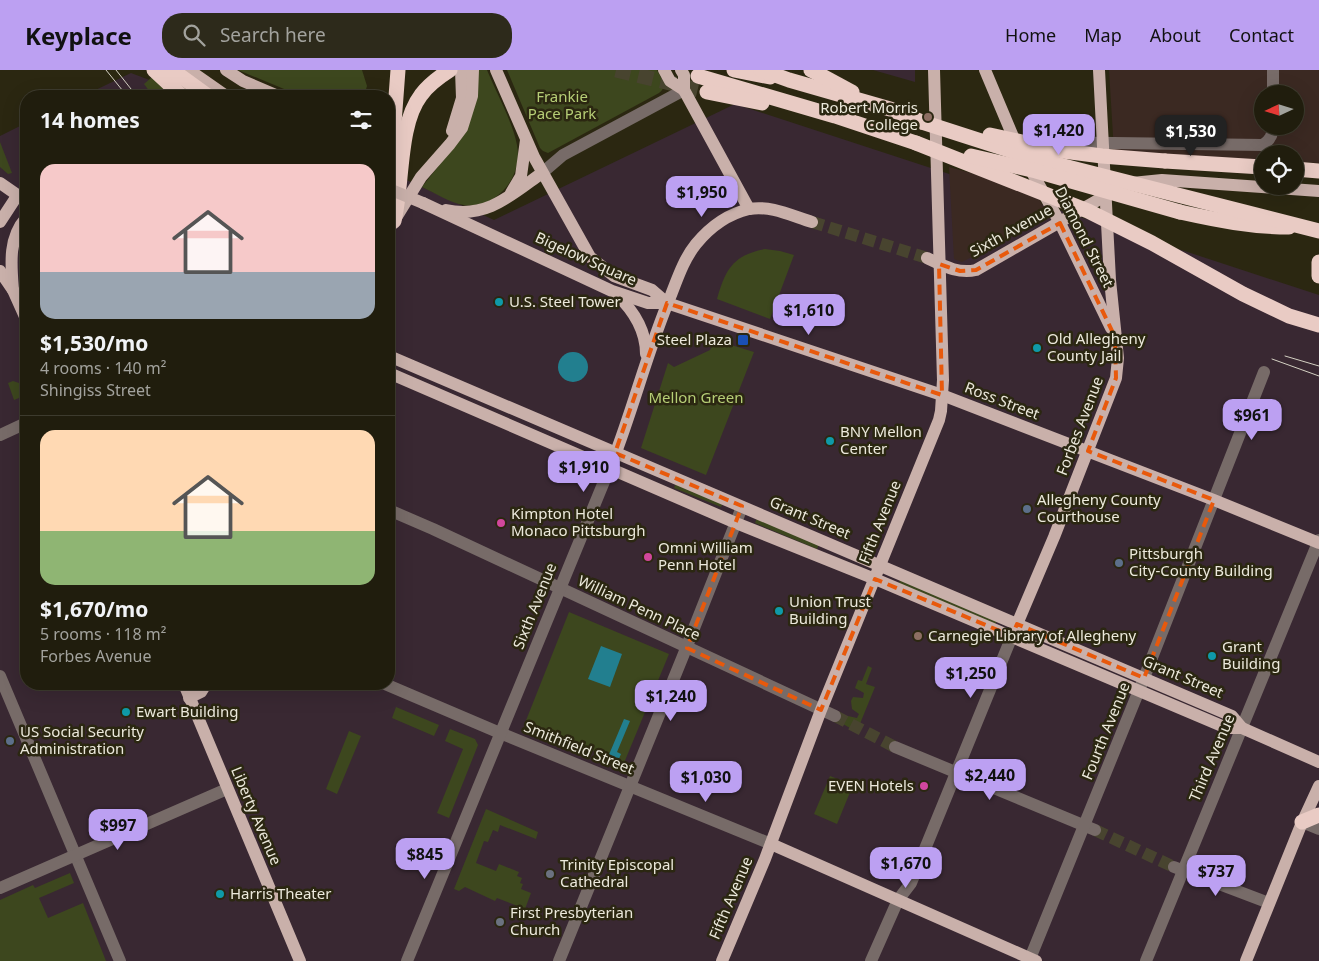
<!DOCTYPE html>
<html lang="en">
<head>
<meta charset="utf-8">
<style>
  :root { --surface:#201d0d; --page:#2d2a1b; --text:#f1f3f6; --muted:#a2a29d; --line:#3d3b2e; --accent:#bca0f2 }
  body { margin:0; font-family:"Noto Sans",sans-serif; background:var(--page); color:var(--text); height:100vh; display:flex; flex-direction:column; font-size:19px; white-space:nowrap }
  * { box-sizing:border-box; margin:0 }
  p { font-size:16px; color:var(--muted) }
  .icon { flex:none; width:28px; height:28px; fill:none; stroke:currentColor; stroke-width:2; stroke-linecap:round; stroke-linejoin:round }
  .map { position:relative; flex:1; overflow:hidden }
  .drawer { position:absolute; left:20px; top:20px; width:375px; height:600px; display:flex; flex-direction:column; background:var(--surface); border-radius:20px; box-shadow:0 5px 20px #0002,0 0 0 1px var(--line) }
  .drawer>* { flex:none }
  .needle { width:32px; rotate:266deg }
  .tools { position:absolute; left:1254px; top:15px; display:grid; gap:10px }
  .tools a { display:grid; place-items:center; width:50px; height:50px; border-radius:50%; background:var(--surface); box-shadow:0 5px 20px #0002,0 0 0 1px var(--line); font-size:25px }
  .price { position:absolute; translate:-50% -42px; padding:0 11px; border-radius:10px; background:var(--accent); color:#111; font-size:16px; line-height:32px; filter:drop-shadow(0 1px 2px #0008) }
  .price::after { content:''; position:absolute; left:50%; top:30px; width:15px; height:11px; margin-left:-8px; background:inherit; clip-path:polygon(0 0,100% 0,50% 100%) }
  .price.current { background:#222; color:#fff }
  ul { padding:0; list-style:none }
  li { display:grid; align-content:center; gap:10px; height:265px; padding:0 20px }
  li+li { border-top:1px solid var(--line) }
  li span { display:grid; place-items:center; height:155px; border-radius:15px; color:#555 }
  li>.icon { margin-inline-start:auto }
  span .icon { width:90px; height:90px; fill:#fffc; stroke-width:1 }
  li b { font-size:21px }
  h2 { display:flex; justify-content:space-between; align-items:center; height:60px; padding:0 20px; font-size:21px }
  header { display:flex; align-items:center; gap:30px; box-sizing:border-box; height:70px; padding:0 25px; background:var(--accent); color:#111 }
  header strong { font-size:24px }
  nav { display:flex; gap:28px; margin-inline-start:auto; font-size:18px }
  .search { width:350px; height:45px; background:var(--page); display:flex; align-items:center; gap:12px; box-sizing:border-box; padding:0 18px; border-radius:20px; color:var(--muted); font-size:19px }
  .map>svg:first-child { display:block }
</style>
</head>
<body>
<header>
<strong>Keyplace</strong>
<div class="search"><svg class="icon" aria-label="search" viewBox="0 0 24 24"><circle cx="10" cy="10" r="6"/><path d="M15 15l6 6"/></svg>Search here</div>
<nav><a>Home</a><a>Map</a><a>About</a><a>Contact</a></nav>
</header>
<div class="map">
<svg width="1319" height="891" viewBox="0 0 1319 891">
  <rect width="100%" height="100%" fill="#2b2711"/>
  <!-- commercial -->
  <g fill="#392832">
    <path d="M873 0H915V12Z"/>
    <path d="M131 3 192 26H83Z"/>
    <path d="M735 34 1319 225V891H0V66L26 53V614H389V102L494 150Z"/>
  </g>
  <!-- education -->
  <g fill="#3b2922" fill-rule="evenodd">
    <path d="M1109 0H1319V93L1295 92V84H1262V91L1114 82ZM1262 24H1295V56H1262Z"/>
    <path d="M949 97 993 109 1037 125 1049 148 962 192 954 189Z"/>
  </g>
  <!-- green -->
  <g fill="#3d471e">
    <path d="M238 0H362L367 16 364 26H301Z"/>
    <path d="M479 0H487C496 22 513 53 517 75 523 107 497 139 464 135 450 133 435 123 422 117L452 79Z"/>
    <path d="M507 0H657C661 8 668 17 659 23L548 83 543 81 540 78Z"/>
    <path d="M152 7 171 26H153L144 14Z"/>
    <path d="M0 72 12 103 8 104 0 97Z"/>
    <path d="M765 179 780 181 794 185 770 249 717 229C725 200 733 185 765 179Z"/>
    <path d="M715 270 754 282 706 405 641 378 668 293 674 297 710 280Z"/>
    <path d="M26 310V325L14 330 8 313 13 311 19 313Z"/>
    <path d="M676 413 723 433 721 437 674 418Z"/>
    <path d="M757 448 819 474 817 479 755 453Z"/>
    <path d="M900 509 997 550 995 555 899 514Z"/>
    <path d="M569 542 669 584 624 693 525 653Z"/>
    <path d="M868 596 872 598 866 614 875 617 857 661 850 659V658L843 654 848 646 857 648 859 644 852 639 851 631 853 627 863 628 864 623 855 618 858 610 862 611Z"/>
    <path d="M396 637 439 655 434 666 392 648Z"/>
    <path d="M450 659 475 669 478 675 449 748 437 743 463 679 445 671Z"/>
    <path d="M349 661 361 666 337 724 326 719Z"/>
    <path d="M830 706 853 715 837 754 814 744Z"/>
    <path d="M486 739 538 762 536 769 500 755 498 762 493 760 488 772 484 771 476 793 496 801 499 794 519 802 517 806 522 808 520 813 523 814 521 819 531 823 525 839 497 828 495 831 465 817 459 821 454 819Z"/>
    <path d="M70 803 74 813 39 828 48 848 83 833 106 891H0V830L33 815 35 818Z"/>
  </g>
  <!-- water -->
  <g fill="#227f8f">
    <circle cx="573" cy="297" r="15"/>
    <path d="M601 576 622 584 610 617 588 609Z"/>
    <path d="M624 649 630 651 617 682 621 684 618 691 608 687Z"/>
    <path d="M887 778 893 781 887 797 880 795Z"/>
  </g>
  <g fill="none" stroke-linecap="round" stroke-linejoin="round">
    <!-- minor-tunnel -->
    <g stroke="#48442f" stroke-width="12" stroke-dasharray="12 6" stroke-linecap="butt">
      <path d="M835 646 895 677"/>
      <path d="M1095 760 1174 797"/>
    </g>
    <!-- major-tunnel -->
    <path stroke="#48442f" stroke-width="12" stroke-dasharray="12 6" stroke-linecap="butt" d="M812 152 927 188"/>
    <!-- highway-tunnel -->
    <path stroke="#48442f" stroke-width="15" stroke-dasharray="15 8" stroke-linecap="butt" d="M616 0 707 22"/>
    <!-- minor -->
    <g stroke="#776b68" stroke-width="12">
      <path d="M1273 24V0"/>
      <path d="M1039 72 1263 75C1270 70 1273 65 1273 56"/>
      <path d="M542 103 563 85 684 20"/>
      <path d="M0 365 26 353"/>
      <path d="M389 440 433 459 835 646"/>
      <path d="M0 606 120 891"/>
      <path d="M385 614 500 663 771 774"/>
      <path d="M895 677 1095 760"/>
      <path d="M1302 752 1319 759"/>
      <path d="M1174 797 1269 833"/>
      <path d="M0 818 227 719"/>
      <path d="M407 891 610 397"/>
      <path d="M559 891 683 586 742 437"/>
      <path d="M871 891 898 830 911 813 1012 566"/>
      <path d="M1029 891 1144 608 1264 302"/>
      <path d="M1146 891 1319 470"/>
    </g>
    <!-- major -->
    <g stroke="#c9b0aa" stroke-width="12">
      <path d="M189 0 226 26"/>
      <path d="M226 0 243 11 278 26"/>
      <path d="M496 0 534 87 590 187 614 206 652 220 667 233"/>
      <path d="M985 0 1017 76"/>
      <path d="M684 20 749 139"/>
      <path d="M452 61 462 28 461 0"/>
      <path d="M389 84 391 93 389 123"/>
      <path d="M1027 93 1060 153 1111 258"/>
      <path d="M0 113 26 131"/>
      <path d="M1132 113 1162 110 1319 121"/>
      <path d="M511 123 521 106 526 70"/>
      <path d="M423 133 612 221 648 233H667L942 325 1214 430 1319 473"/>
      <path d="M446 140C487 149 511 125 542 103"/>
      <path d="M0 152 17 126"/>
      <path d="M389 159 421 107 450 74 462 58 472 26 473 0"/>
      <path d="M927 188C944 196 958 204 976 200L1112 122"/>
      <path d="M0 201 13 220 26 249"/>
      <path d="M13 220C11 195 8 168 26 148"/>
      <path d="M616 224C633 240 646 259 646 284"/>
      <path d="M389 286 1232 646 1242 658"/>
      <path d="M389 303 736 453 875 509 1222 656 1227 658H1242L1319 692"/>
      <path d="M613 390C634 336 648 279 671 225 678 207 684 189 696 174 710 157 728 144 749 139 771 135 792 146 812 152"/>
      <path d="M1015 559 1054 467 1116 308 1118 288 1110 210 1099 0"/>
      <path d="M184 614 300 891"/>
      <path d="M189 628 201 622 206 614"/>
      <path d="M771 774 1036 891"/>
      <path d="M722 891 765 789 821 640 939 350 941 341 943 310 934 0"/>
      <path d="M1246 891 1301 755 1319 716"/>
    </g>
    <!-- highway -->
    <g stroke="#e9cbc4" stroke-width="15">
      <path d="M154 0 182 26"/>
      <path d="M172 0 208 26"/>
      <path d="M734 0 770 7"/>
      <path d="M761 0 789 10 890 39 922 52"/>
      <path d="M811 0 852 22"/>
      <path d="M698 6 835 46 916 73"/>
      <path d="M707 22 762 33"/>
      <path d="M1165 91 1262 97"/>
      <path d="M391 93 398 0"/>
      <path d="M1295 99 1319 101"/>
      <path d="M1180 142C1216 150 1252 157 1289 157"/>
      <path d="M394 151C403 114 398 55 421 25 429 14 439 7 450 0"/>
      <path d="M1319 192V206"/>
      <path d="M1302 752 1319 745"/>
    </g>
    <!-- tram -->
    <g stroke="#d4d1c3" stroke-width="1">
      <path d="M106 0 127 26"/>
      <path d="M116 0 135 24"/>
      <path d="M1285 286 1319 296"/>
      <path d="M1272 289 1319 306"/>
    </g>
    <!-- major-bridge -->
    <g stroke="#c9b0aa" stroke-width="12">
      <path d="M664 0 670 11 684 20"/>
      <path d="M681 0 684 5V20"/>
      <path d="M389 119 423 133"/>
    </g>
    <!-- highway-bridge -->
    <g stroke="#e9cbc4" stroke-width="15">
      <path d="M922 52 1040 90 1319 161"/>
      <path d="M990 65 1063 81 1102 86 1165 91"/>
      <path d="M916 73 1088 141 1152 173 1243 224 1289 246 1319 255"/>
      <path d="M971 86 1036 101 1180 142"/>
    </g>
  </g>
  <!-- marked area -->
  <path fill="none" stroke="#e8590c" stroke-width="4" stroke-dasharray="10 6" stroke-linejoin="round" d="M1060 153 1115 267 1116 308 1088 381 1214 430 1144 608 1017 554 1012 566 875 509 821 640 687 578 742 436 615 383 667 233 942 325 939 194 960 201 976 200Z"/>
  <!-- markers -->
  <g fill="#8d6e63" stroke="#2b2711" stroke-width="2">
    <circle cx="928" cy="47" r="5"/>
    <circle cx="918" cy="566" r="5"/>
  </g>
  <g fill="#0f9aa8" stroke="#2b2711" stroke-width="2">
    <circle cx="499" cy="232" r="5"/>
    <circle cx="1037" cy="278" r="5"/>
    <circle cx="830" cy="371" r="5"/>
    <circle cx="779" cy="541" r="5"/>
    <circle cx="1212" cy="586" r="5"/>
    <circle cx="126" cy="642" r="5"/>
    <circle cx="220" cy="824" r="5"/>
  </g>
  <rect fill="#1a4fb4" stroke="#2b2711" stroke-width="2" x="737" y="264" width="12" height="12" rx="2.5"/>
  <g fill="#5c6f8a" stroke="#2b2711" stroke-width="2">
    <circle cx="1027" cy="439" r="5"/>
    <circle cx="1119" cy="493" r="5"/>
    <circle cx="10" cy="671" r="5"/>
  </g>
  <g fill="#d1479c" stroke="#2b2711" stroke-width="2">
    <circle cx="501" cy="453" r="5"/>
    <circle cx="648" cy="487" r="5"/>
    <circle cx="924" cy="716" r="5"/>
  </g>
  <g fill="#6b7280" stroke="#2b2711" stroke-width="2">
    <circle cx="550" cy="804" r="5"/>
    <circle cx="500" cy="852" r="5"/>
  </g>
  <g text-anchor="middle" stroke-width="5" stroke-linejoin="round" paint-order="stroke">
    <!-- park labels -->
    <g font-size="15" fill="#b6ce76" stroke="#2b2711">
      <text x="562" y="32">Frankie<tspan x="562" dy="17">Pace Park</tspan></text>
      <text x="696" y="333">Mellon Green</text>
    </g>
    <!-- poi labels -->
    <g font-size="15" fill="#ece9dc" stroke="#2b2711" text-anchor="start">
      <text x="918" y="43" text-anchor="end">Robert Morris<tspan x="918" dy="17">College</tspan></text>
      <text x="509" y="237">U.S. Steel Tower</text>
      <text x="1047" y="274">Old Allegheny<tspan x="1047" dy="17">County Jail</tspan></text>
      <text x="732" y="275" text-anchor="end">Steel Plaza</text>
      <text x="840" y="367">BNY Mellon<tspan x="840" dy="17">Center</tspan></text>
      <text x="1037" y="435">Allegheny County<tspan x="1037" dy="17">Courthouse</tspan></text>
      <text x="511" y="449">Kimpton Hotel<tspan x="511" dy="17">Monaco Pittsburgh</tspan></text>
      <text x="658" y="483">Omni William<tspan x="658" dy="17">Penn Hotel</tspan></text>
      <text x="1129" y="489">Pittsburgh<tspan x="1129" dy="17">City-County Building</tspan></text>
      <text x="789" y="537">Union Trust<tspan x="789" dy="17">Building</tspan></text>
      <text x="928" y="571">Carnegie Library of Allegheny</text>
      <text x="1222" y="582">Grant<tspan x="1222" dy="17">Building</tspan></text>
      <text x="136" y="647">Ewart Building</text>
      <text x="20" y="667">US Social Security<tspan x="20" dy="17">Administration</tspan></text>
      <text x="914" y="721" text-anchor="end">EVEN Hotels</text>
      <text x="560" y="800">Trinity Episcopal<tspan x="560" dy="17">Cathedral</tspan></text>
      <text x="230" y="829">Harris Theater</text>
      <text x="510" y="848">First Presbyterian<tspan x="510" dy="17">Church</tspan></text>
    </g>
    <!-- street labels -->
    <g font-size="15" fill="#ece9dc" stroke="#2b2711">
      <text transform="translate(1011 161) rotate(-29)" y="5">Sixth Avenue</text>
      <text transform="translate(1084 167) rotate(63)" y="5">Diamond Street</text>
      <text transform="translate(586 189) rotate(24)" y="5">Bigelow Square</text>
      <text transform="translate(1002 331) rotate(21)" y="5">Ross Street</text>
      <text transform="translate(1080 356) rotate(-69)" y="5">Forbes Avenue</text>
      <text transform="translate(810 448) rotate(23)" y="5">Grant Street</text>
      <text transform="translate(880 452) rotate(-68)" y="5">Fifth Avenue</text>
      <text transform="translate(535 536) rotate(-68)" y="5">Sixth Avenue</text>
      <text transform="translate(639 538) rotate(25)" y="5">William Penn Place</text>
      <text transform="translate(1183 607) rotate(23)" y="5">Grant Street</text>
      <text transform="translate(1106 661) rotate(-68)" y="5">Fourth Avenue</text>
      <text transform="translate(579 678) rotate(22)" y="5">Smithfield Street</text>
      <text transform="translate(1212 688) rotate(-67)" y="5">Third Avenue</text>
      <text transform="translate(256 746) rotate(67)" y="5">Liberty Avenue</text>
      <text transform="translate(731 828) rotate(-67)" y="5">Fifth Avenue</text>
    </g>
  </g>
</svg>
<div class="tools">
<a><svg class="needle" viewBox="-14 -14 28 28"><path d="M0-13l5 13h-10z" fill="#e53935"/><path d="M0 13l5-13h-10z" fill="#a2a29d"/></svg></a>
<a><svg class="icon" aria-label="locate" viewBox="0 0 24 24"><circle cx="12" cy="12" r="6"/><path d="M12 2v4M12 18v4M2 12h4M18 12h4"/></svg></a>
</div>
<b class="price" style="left:1059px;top:86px">$1,420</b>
<b class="price current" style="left:1191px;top:87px">$1,530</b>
<b class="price" style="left:702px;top:148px">$1,950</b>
<b class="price" style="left:809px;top:266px">$1,610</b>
<b class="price" style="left:1252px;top:371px">$961</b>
<b class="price" style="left:584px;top:423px">$1,910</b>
<b class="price" style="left:971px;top:629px">$1,250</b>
<b class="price" style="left:671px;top:652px">$1,240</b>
<b class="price" style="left:990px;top:731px">$2,440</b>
<b class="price" style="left:706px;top:733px">$1,030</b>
<b class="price" style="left:118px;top:781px">$997</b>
<b class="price" style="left:425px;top:810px">$845</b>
<b class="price" style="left:906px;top:819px">$1,670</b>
<b class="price" style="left:1216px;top:827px">$737</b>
<section class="drawer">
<h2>14 homes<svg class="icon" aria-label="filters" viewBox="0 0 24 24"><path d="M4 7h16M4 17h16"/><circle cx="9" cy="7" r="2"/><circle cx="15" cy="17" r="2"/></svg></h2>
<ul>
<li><span style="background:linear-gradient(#f6c9c9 70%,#9aa5b1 0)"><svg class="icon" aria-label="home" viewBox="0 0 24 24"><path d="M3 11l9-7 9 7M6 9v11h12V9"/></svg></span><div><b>$1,530/mo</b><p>4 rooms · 140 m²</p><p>Shingiss Street</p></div></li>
<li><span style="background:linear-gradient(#ffd9b3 65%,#8fb573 0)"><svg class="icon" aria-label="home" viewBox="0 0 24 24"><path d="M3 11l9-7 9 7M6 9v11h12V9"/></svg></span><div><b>$1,670/mo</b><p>5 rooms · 118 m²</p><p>Forbes Avenue</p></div></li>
</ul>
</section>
</div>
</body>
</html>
